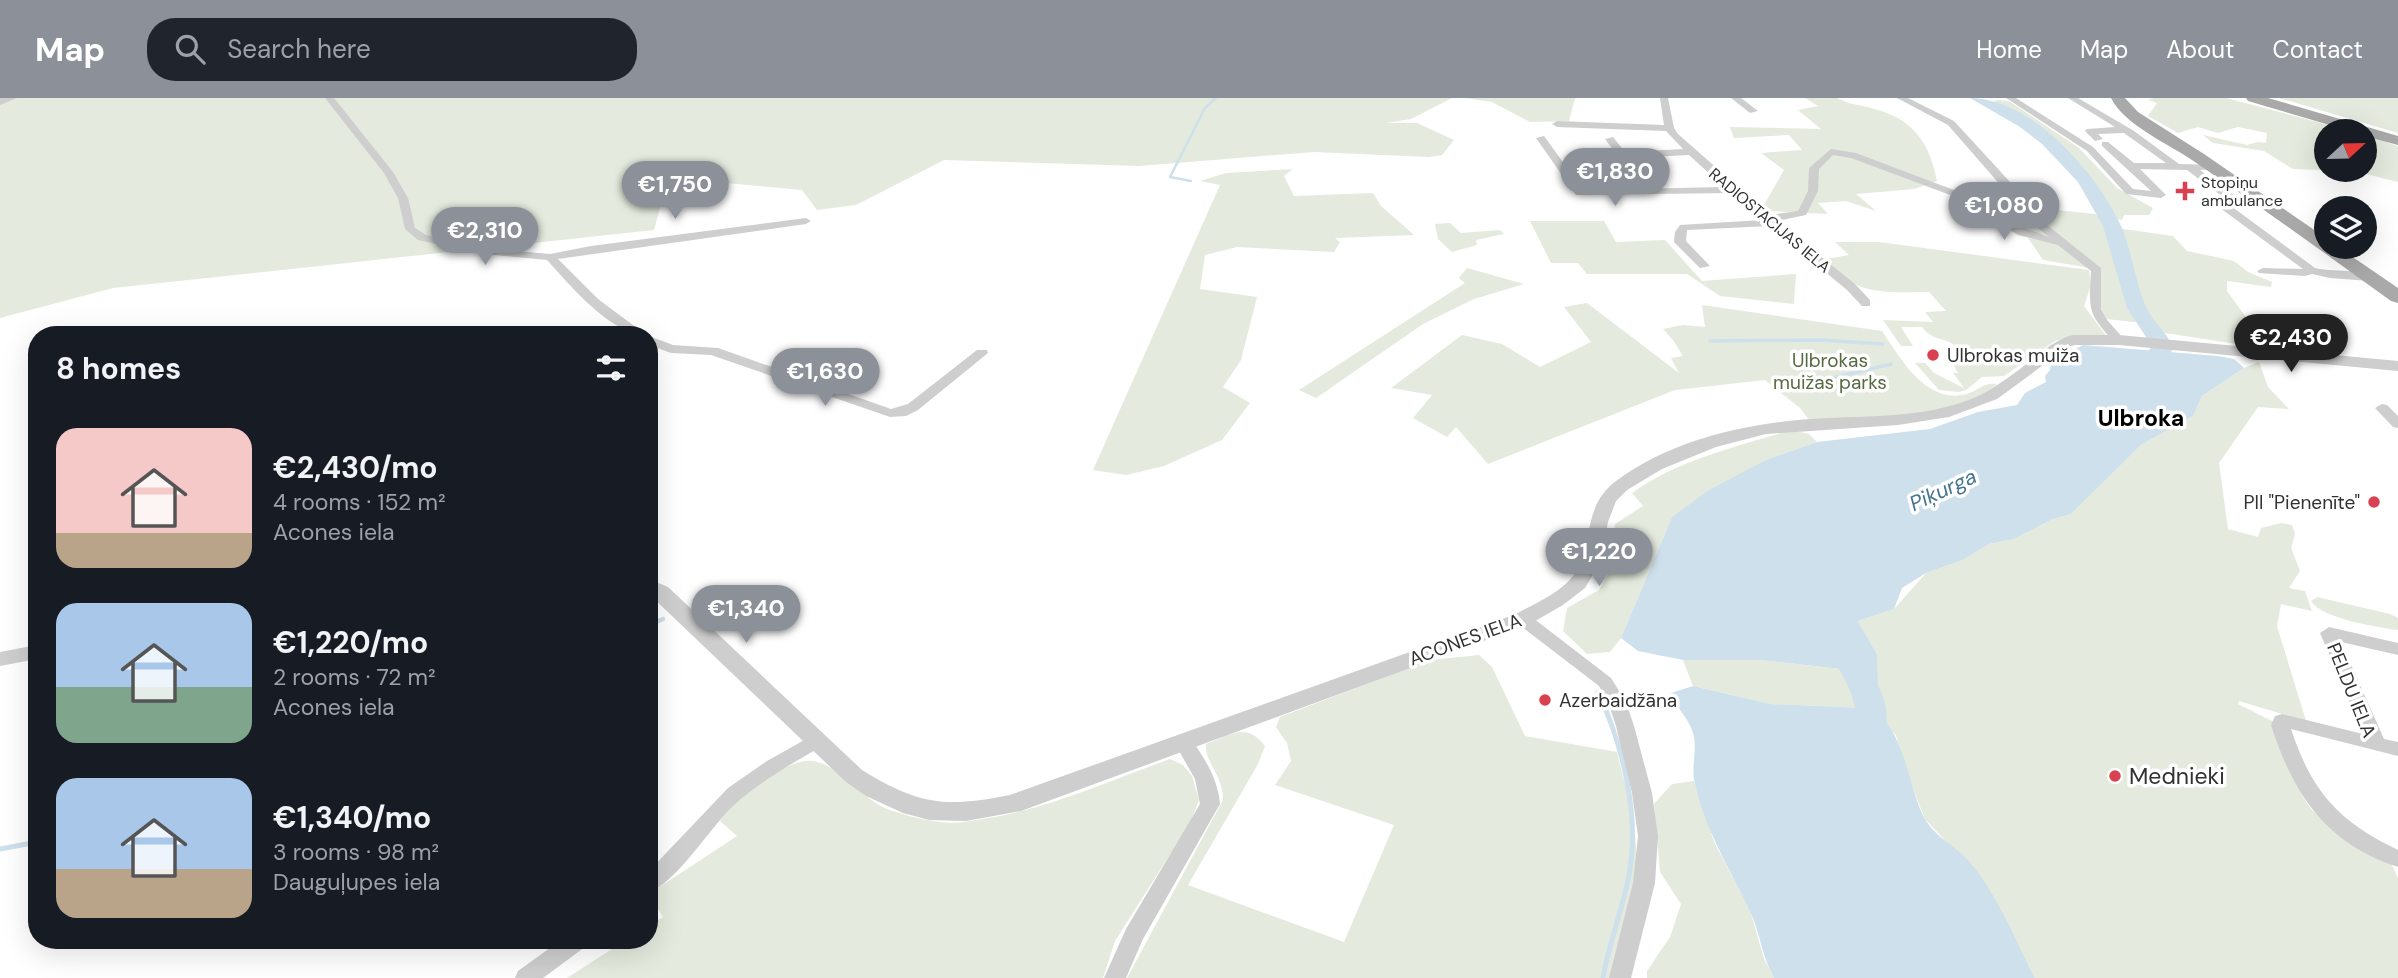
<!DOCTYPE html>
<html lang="en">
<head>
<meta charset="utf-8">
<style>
  :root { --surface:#171b24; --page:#20242c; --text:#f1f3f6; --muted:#9ea1a6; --accent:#8c9099 }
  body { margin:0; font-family:"DM Sans",sans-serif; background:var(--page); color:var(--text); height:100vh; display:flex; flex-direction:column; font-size:26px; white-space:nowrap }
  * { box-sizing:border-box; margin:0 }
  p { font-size:23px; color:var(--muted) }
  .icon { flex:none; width:38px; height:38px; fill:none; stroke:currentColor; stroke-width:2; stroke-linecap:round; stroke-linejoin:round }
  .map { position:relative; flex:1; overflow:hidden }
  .panel { position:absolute; left:28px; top:228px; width:630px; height:623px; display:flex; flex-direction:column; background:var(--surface); border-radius:28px; box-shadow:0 7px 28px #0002 }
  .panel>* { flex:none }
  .needle { width:46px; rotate:68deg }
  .tools { position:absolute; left:2314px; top:21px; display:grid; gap:14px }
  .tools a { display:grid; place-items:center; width:63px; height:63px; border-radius:50%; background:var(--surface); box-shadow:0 7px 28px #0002; font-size:35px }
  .price { position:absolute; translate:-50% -60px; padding:0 16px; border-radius:24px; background:var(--accent); color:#fff; font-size:23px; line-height:46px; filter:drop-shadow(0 2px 4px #0008) }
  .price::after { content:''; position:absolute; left:50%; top:42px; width:21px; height:16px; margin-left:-10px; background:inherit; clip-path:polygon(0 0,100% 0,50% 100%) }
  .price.current { background:#222; color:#fff }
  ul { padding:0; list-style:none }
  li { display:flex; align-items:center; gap:21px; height:175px; padding:0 28px }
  li span { display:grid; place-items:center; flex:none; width:196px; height:140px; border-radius:21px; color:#555 }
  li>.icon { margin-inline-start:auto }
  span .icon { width:84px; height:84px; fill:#fffc; stroke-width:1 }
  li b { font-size:30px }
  h2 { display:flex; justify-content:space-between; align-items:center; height:84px; padding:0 28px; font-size:30px }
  header { display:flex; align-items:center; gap:42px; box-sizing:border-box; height:98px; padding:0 35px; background:var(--accent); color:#fff }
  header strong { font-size:33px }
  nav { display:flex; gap:38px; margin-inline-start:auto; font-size:24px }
  .search { width:490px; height:63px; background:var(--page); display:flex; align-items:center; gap:18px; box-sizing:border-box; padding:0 24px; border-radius:28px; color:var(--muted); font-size:26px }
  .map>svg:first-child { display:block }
</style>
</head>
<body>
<header>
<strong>Map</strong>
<div class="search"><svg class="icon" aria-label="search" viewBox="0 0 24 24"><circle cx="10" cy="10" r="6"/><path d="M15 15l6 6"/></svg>Search here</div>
<nav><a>Home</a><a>Map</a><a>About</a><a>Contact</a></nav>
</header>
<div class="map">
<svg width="2398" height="880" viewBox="0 0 2398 880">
  <rect width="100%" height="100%" fill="#fff"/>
  <!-- green -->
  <g fill="#e4eadd">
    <path d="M0 0H1452L1411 21 1386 25H1417L1454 42 1442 57 1429 59 1314 54 1139 68 944 62 856 107 817 112 802 92 716 84 660 93 661 106 654 132 113 190 0 220Z"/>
    <path d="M1465 0H1575L1569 23 1530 24 1492 4Z"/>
    <path d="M1805 0C1815 0 1828 0 1837 0 1843 2 1847 5 1853 6 1902 15 1927 31 1937 83L1914 91 1856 96 1876 113 1846 103 1818 105 1828 116 1769 113 1764 107 1784 72 1761 55 1802 52 1789 37 1734 40 1730 29 1821 31 1798 12 1818 8Z"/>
    <path d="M2153 0H2226L2351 33H2326V72H2364V37L2398 48V84L2354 73 2293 71 2264 53 2213 45 2203 37 2247 47 2258 44 2266 45 2267 35 2238 29 2218 35 2198 29 2178 35 2148 18 2157 5 2148 2Z"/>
    <path d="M2279 0H2398V35Z"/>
    <path d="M1997 2 2009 3 2079 50 2117 90 2153 110 2149 117H2124L2122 122 2111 120 2083 73 2057 46 1994 3Z"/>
    <path d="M1293 71 1284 78 1294 98 1373 95 1381 108 1414 137 1335 140 1340 144 1334 154 1237 149 1205 157 1200 191 1257 199 1241 262 1223 289 1250 305 1222 342 1164 368 1126 377 1093 372 1220 87 1200 83 1226 75Z"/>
    <path d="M1977 104 2018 112 2050 140 2029 136Z"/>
    <path d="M2030 109 2104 117 2117 173 2131 215 2143 225 2106 221 2100 208V172L2054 137Z"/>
    <path d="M1530 123H1604L1616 144 1665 142 1702 183 1796 176 1794 206 1720 198 1687 176H1587L1578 165H1551Z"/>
    <path d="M1450 125 1461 135 1500 132 1504 136 1476 142 1477 147 1452 154 1438 141 1435 126Z"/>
    <path d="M2116 130 2173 138 2187 153 2234 163 2248 174 2272 184 2271 189 2227 183V193L2269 251 2165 235 2146 216Z"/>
    <path d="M2028 140 2059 146 2090 170 2043 162Z"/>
    <path d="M1835 144H1879L2089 172 2091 187 2084 208 2107 239H2070L2055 243 2004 278 1982 279 1966 292 1959 294 1939 292 1915 265H1925L1934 275 1964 290 1953 275H1958L1950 260H1957L1952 254H1961C1947 236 1935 246 1922 229H1901L1913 248H1901L1883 222 1933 224 1925 214 1946 213 1929 194C1888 194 1853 199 1826 161L1849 157Z"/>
    <path d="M1467 170 1524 186 1474 201 1423 226 1316 300 1299 292 1465 185 1459 180Z"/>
    <path d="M1587 205 1679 275 1671 260 1683 258 1673 242 1663 231 1683 227 1705 229 1702 207 1882 233C1901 261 1926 307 1967 296 1979 292 1984 284 1997 286 1947 325 1870 319 1809 322L1800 310 1765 282 1675 292 1488 366 1456 329 1447 339 1413 320 1432 297 1391 290 1462 237 1502 246 1540 269 1591 244 1564 209Z"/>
    <path d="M2259 264 2268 289 2289 311 2258 309 2219 365 2228 431 2258 439 2261 430 2281 425 2292 427 2295 436 2291 450 2300 473 2289 490 2305 493 2312 513 2281 506 2277 528 2306 623 2239 603 2238 606 2280 627 2303 699 2312 712 2336 733 2391 765 2398 780V880H2035L1985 786 1967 761 1954 752 1925 721 1908 678 1896 637 1867 610 1771 606 1693 588 1683 562H1759L1850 572 1874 567 1877 556 1858 523 1894 511 1926 475 1963 462 1989 446 2014 441 2051 422 2071 416 2141 347 2193 318 2202 298 2244 270Z"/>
    <path d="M1792 332 1809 336 1817 344 1768 361 1672 419 1621 540 1610 554 1587 556 1563 533 1567 510 1599 492 1610 473 1615 426 1643 408 1632 395C1678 362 1738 348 1792 332Z"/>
    <path d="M2317 499 2390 516 2398 520V532C2377 529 2322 521 2311 503Z"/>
    <path d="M1479 557 1492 569 1525 638 1617 654C1627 696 1642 740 1634 784 1628 816 1615 847 1611 880H1127L1223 702C1223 676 1204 664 1206 646 1231 637 1246 623 1265 648L1258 666 1188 787 1344 844 1394 727 1275 687 1291 663 1287 645 1276 629 1280 619 1430 562Z"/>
    <path d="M1170 661 1183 667 1192 678 1199 702 1190 725 1115 843 1103 880H567L626 842H649V828L663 819 649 796 737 738 720 723C733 700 778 667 805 663 835 659 861 703 890 712 910 719 931 724 952 725 962 725 973 722 983 721 1048 711 1109 683 1170 661Z"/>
    <path d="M1694 683 1714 744 1750 812 1764 861 1774 880H1647V873L1670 839 1681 806 1660 774 1654 706 1672 686Z"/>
  </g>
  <!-- water -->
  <g fill="#cee0eb">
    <path d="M2083 247 2218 258 2234 261 2244 270 2202 298 2193 318 2141 347 2071 416 2051 422 2014 441 1989 446 1963 462 1926 475 1902 490 1894 511 1858 523 1877 556 1878 595 1858 593 1850 572 1759 562H1683L1638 553 1621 540 1672 419 1709 392 1768 361 1817 344 1930 331 1978 314 2017 307 2025 295 2046 284 2045 278 2050 272 2051 264Z"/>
    <path d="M1693 588 1771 606 1867 610C1905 624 1907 689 1925 721 1935 739 1956 748 1968 762 1997 795 2015 842 2035 880H1774C1761 857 1760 832 1748 809 1728 768 1705 731 1695 686 1690 668 1699 650 1692 632 1688 620 1677 611 1671 595Z"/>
  </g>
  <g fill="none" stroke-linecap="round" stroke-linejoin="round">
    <!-- stream-far3 -->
    <path stroke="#cee0eb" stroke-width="2.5" d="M1191 83 1170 79 1205 10 1216 0"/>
    <!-- stream-far2 -->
    <g stroke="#cee0eb" stroke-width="3.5">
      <path d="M1710 243 1820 242 1883 246"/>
      <path d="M1820 283 1891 266"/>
    </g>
    <!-- stream-far1 -->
    <path stroke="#cee0eb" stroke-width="4.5" d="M649 527 663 521"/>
    <!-- stream -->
    <g stroke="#cee0eb" stroke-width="5">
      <path d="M1598 594C1622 645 1639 714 1630 771 1625 806 1609 843 1603 880"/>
      <path d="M0 751 37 744"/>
    </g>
    <!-- river -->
    <g fill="#cee0eb" fill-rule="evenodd">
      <path d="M1970 0C2032 0 2098 76 2122 130 2132 155 2135 182 2145 207 2152 224 2168 233 2173 252L2141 278H2125L2122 273 2151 250 2150 245 2127 210 2103 128 2078 84 2042 46 2020 29Z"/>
      <path d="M1849 552 1859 555C1880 589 1899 614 1877 653L1866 656 1855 653 1850 645C1864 613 1850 590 1834 562L1839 555Z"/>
    </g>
    <!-- minor -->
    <g fill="#cecece" fill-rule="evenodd">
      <path d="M325 0H334L393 74 408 100 415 130 426 137 484 150 550 156 591 148 806 120 811 123 806 126 558 161 598 201 645 236C612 238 569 186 547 162L484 156 418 142 405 131 398 100 384 75Z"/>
      <path d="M1660 0H1668L1674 30 1678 36 1770 117 1798 113 1808 93 1809 70 1831 51 1856 55 1967 97 2016 105 1948 27 1897 0H1908L1954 23 2011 85 2037 119 2101 170V211L2107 222 2125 242 2123 245H2115C2087 215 2089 212 2091 173L2058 147 2018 137 1969 107V104L1851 60 1833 57 1819 71 1818 93 1806 117 1777 123 1855 186 1870 202V208H1862L1847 192 1770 128 1687 132 1686 143 1710 168 1700 170 1674 144 1675 134 1680 127 1763 122 1731 95 1576 97 1536 40 1544 38 1583 92 1724 89 1689 57 1629 60 1650 87 1641 89 1605 41 1613 39 1625 54 1683 51 1666 33 1557 29 1552 26 1557 23 1664 27ZM1981 106 2021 113 2029 123 2049 139 2016 127Z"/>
      <path d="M1731 0H1741L1758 13 1750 15Z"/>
      <path d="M2006 0H2016L2093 49 2133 91 2151 93 2102 48V44H2108L2134 65H2166L2124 35 2098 36 2103 41 2095 43 2085 33 2087 31 2115 29 2068 0H2078L2134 33 2179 66 2218 67V71L2200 72 2240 102H2264L2269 105 2264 108H2231L2315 170C2332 174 2364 171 2376 179L2370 183 2330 180 2312 176 2305 178 2259 175 2257 173 2263 170 2303 171 2216 107V103L2227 102 2187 72 2140 71 2166 97 2161 100 2126 96 2087 53Z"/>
      <path d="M649 238 673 247 718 250 891 311 908 306 977 252H987L988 255 918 312 906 318 890 319 711 257 671 255 649 247Z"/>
      <path d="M2382 306 2387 307 2398 318V330L2393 329 2375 310Z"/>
      <path d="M1523 515 1529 517 1611 580 1626 604 1634 628 1652 695 1658 738 1655 785 1631 880H1609L1633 785 1638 738 1632 695 1616 628 1608 604 1599 588 1517 525 1514 521 1517 517Z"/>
      <path d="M2329 529 2398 545V557L2341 544 2384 641 2398 644V658L2291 631C2312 694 2338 723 2398 752V769C2326 746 2293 696 2271 627L2275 618 2282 616 2363 636 2320 535Z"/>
      <path d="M815 636 822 638 824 643 822 648C791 666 759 684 732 709 710 730 675 786 649 794V773L728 690 767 663Z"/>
      <path d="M1183 637 1190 639C1204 660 1218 680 1220 706L1143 841 1126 880H1104L1126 831 1200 706 1195 681 1174 644 1176 639Z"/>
      <path d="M561 842H588L585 849 543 880H515L518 873Z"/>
    </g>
    <!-- tertiary -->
    <g fill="#cecece" fill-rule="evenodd">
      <path d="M0 0H17L0 7Z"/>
      <path d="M2073 237H2119L2398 263V273L2119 247H2075L2068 249 1997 301 1949 319 1898 327 1766 336 1716 349 1662 371 1627 392 1616 403 1608 424 1601 463 1585 490 1563 507 1530 526 1021 713 966 723 929 722 903 715 866 698 846 684 649 496V481L668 489 862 672C919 707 945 710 1010 697L1516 516C1535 505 1559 496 1573 478 1595 447 1581 409 1616 383 1675 339 1756 323 1828 320 1872 318 1917 319 1960 305 1983 298 2004 283 2024 268 2040 256 2053 242 2073 237Z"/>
      <path d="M37 547V561L0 568V554Z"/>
    </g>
    <!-- primary -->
    <g fill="#a9a9a9" fill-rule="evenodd">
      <path d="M2111 0H2125L2138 14 2204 56 2326 140V149H2338L2398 190V205L2391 203C2326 156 2261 109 2195 64 2171 47 2124 27 2111 0Z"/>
      <path d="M2246 0H2268L2398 38V47L2364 38V33H2350L2248 3Z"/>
    </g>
  </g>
  <!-- markers -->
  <g fill="#da4150" stroke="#fff" stroke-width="2.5">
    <path d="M2181.5 82.5h7v7h7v7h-7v7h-7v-7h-7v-7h7z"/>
    <circle cx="1933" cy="257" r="7"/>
    <circle cx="2374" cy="404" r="7"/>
    <circle cx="1545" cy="602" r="7"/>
    <circle cx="2115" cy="678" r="7"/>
  </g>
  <g text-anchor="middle" stroke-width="7" stroke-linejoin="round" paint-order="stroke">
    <!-- far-poi labels -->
    <g font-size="16" fill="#313131" stroke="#fff" text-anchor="start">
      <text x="2201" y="90">Stopiņu<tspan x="2201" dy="18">ambulance</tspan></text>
    </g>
    <!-- far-street labels -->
    <g font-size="16" fill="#313131" stroke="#fff">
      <text transform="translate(1770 122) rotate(40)" y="6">RADIOSTACIJAS IELA</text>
    </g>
    <!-- poi labels -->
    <g font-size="19" fill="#313131" stroke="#fff" text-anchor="start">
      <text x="1947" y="264">Ulbrokas muiža</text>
      <text x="2360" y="411" text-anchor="end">PII "Pienenīte"</text>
      <text x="1559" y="609">Azerbaidžāna</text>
    </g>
    <!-- park labels -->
    <g font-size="19" fill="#556a41" stroke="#fff">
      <text x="1830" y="269">Ulbrokas<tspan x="1830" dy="22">muižas parks</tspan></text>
    </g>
    <!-- street labels -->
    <g font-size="19" fill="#313131" stroke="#fff">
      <text transform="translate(1465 541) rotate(-20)" y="7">ACONES IELA</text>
      <text transform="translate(2352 592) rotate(68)" y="7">PELDU IELA</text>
    </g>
    <!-- water labels -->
    <g font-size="21" font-style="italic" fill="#43738f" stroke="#fff">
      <text transform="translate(1943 392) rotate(-25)" y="7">Piķurga</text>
    </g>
    <!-- quarter labels -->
    <g font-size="23" font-weight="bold" fill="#000" stroke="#fff">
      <text x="2141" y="328">Ulbroka</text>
    </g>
    <!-- near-poi labels -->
    <g font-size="23" fill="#313131" stroke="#fff" text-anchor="start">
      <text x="2129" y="686">Mednieki</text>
    </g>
  </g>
</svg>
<div class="tools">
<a><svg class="needle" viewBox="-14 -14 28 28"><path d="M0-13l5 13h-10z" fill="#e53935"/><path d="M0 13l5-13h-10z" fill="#9ea1a6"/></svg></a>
<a><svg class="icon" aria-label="layers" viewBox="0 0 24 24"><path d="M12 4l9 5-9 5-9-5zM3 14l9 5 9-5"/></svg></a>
</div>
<b class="price" style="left:1615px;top:110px">€1,830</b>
<b class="price" style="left:675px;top:123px">€1,750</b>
<b class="price" style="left:2004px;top:144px">€1,080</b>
<b class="price" style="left:485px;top:169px">€2,310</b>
<b class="price current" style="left:2291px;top:276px">€2,430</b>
<b class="price" style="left:825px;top:310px">€1,630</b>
<b class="price" style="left:1599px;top:490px">€1,220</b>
<b class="price" style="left:746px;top:547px">€1,340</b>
<section class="panel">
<h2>8 homes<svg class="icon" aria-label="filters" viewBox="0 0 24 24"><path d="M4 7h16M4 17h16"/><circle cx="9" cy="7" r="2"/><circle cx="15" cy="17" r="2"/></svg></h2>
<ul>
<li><span style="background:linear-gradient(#f6c9c9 75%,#b9a48a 0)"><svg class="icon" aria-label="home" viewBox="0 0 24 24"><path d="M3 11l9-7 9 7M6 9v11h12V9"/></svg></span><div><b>€2,430/mo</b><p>4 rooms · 152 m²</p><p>Acones iela</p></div></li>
<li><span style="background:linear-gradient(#a9c7e8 60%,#7fa58c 0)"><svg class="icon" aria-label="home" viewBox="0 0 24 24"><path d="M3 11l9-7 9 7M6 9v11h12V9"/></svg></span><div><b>€1,220/mo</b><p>2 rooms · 72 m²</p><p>Acones iela</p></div></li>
<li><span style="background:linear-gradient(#a9c7e8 65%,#b9a48a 0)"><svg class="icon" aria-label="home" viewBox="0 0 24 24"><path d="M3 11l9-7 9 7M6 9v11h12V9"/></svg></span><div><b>€1,340/mo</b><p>3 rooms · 98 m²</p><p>Dauguļupes iela</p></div></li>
</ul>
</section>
</div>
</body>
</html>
